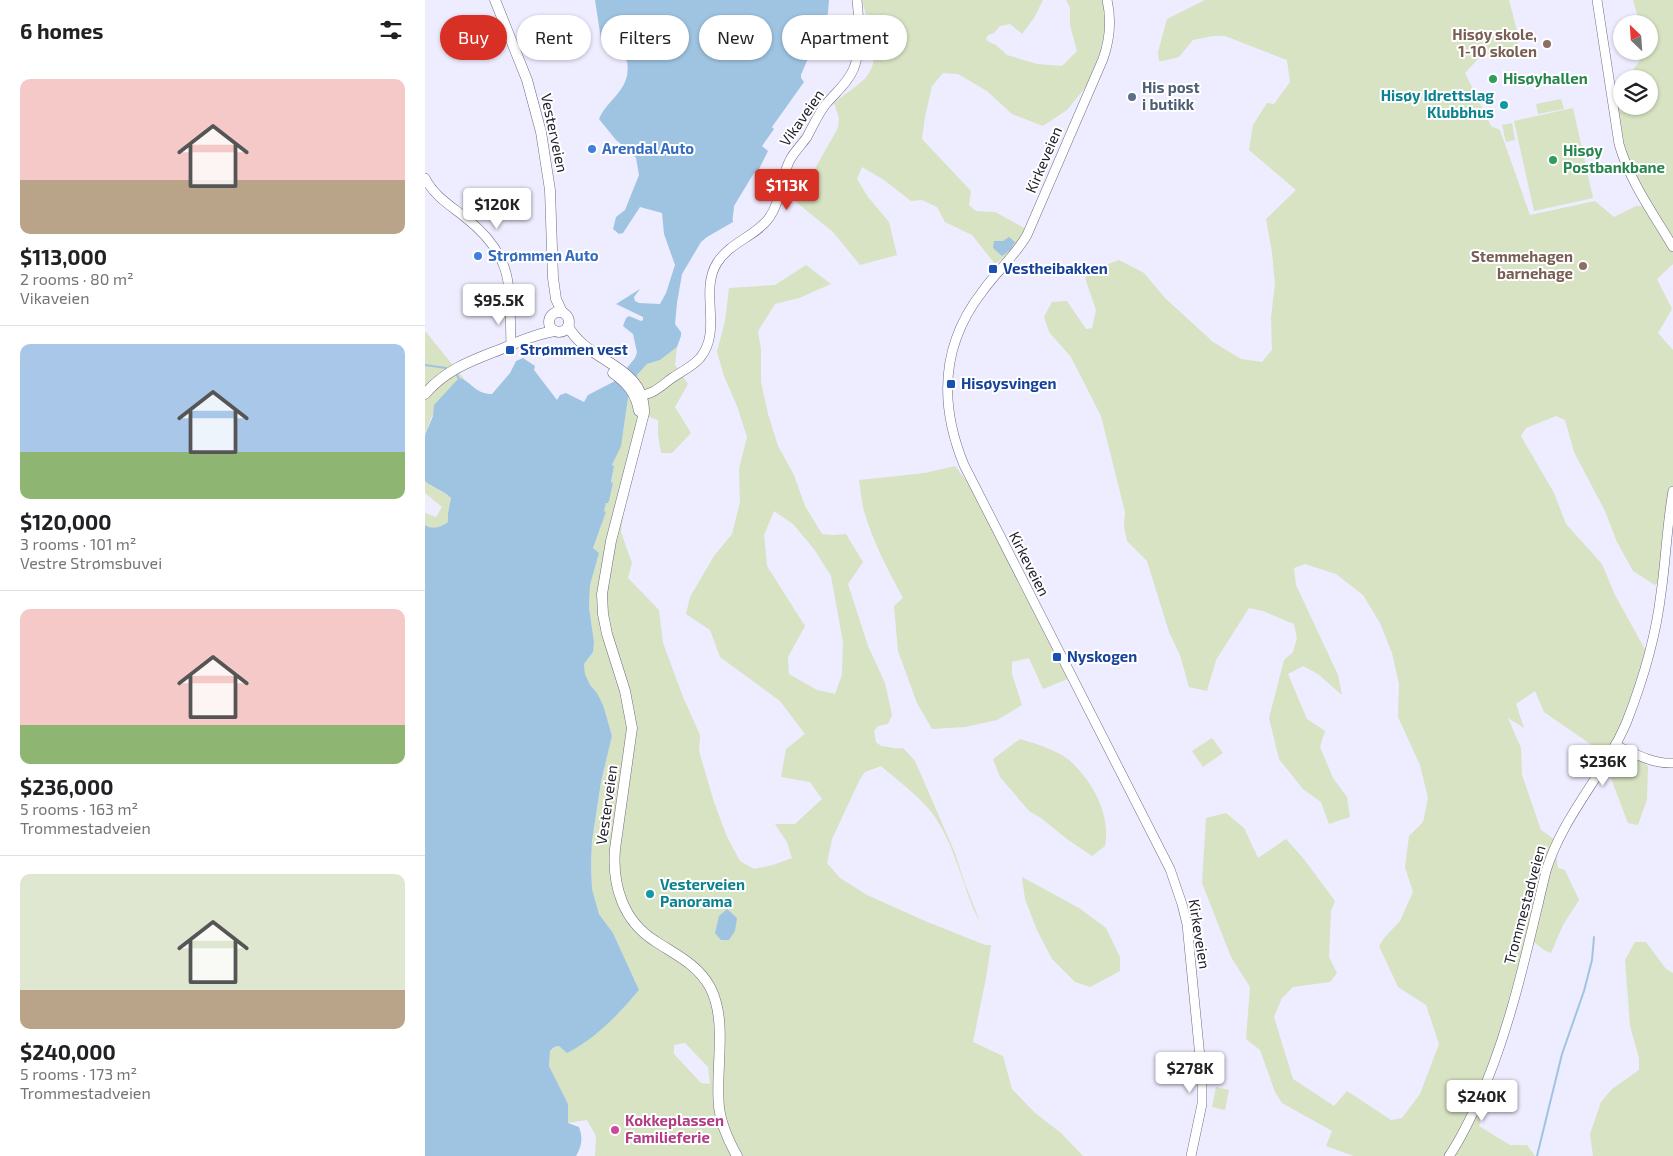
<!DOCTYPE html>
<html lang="en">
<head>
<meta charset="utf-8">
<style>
  :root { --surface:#fff; --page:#f2f2f2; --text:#202124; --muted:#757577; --line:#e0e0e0; --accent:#d93025 }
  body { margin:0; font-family:"Exo 2",sans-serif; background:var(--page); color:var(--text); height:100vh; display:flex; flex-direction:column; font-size:19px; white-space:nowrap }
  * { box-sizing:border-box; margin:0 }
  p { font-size:16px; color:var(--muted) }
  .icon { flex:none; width:28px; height:28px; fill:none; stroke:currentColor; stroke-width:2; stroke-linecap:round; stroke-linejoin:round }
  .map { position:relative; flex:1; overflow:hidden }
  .drawer { display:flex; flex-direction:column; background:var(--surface); width:425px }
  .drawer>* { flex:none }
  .top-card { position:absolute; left:15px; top:15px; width:475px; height:45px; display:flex; gap:10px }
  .needle { width:32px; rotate:335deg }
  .buttons { position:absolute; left:1188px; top:15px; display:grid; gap:10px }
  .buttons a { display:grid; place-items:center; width:45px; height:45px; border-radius:50%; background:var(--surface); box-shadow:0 1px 4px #0004; font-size:25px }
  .price { position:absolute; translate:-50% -42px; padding:0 11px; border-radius:5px; background:#fff; color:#222; font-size:16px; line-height:32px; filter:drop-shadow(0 1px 2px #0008) }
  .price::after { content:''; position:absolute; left:50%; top:30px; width:15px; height:11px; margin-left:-8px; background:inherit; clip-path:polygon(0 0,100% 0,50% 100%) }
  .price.current { background:var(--accent); color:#fff }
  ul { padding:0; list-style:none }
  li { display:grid; align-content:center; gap:10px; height:265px; padding:0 20px }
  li+li { border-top:1px solid var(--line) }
  li span { display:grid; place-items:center; height:155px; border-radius:10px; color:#555 }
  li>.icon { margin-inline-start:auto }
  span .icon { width:90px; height:90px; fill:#fffc; stroke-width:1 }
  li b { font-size:21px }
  h2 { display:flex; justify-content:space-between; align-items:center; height:60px; padding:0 20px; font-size:21px }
  .pill { padding:0 18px; border-radius:22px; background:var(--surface); box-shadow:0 1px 4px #0004; font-size:18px; line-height:45px }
  .pill.current { background:var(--accent); color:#fff }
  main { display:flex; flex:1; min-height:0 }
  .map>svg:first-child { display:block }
</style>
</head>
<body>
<main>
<section class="drawer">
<h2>6 homes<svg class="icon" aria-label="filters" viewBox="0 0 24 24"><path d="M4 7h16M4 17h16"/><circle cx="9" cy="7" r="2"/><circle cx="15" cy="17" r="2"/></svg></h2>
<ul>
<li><span style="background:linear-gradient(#f6c9c9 65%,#b9a48a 0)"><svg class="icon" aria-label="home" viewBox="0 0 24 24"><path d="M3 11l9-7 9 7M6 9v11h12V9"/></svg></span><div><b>$113,000</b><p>2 rooms · 80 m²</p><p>Vikaveien</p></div></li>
<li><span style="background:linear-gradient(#a9c7e8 70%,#8fb573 0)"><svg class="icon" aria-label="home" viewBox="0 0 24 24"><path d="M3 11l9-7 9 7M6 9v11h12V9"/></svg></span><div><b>$120,000</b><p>3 rooms · 101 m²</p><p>Vestre Strømsbuvei</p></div></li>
<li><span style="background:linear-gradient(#f6c9c9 75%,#8fb573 0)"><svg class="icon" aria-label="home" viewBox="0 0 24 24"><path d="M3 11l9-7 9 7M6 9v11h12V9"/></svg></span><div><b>$236,000</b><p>5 rooms · 163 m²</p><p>Trommestadveien</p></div></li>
<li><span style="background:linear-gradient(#dfe7d0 75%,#b9a48a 0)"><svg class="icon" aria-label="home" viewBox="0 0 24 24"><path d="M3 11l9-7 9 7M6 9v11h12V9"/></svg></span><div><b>$240,000</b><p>5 rooms · 173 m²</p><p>Trommestadveien</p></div></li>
</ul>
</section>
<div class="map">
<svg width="1248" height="1156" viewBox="0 0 1248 1156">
  <rect width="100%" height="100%" fill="#eeecff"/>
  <!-- green -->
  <g fill="#d7e3c2" fill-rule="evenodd">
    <path d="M437 0H618L609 18 597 34 585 24 575 26 569 33 563 35 561 39 564 42 571 45 582 55 612 64 637 66 652 51 645 25V8L641 0H678L681 22 676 49 663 84 642 110 618 126 587 114 562 91 533 74 518 73 507 86 500 117 497 139 546 191 544 205 551 211 570 212 601 229 585 253 570 264 547 235 520 222 512 207 497 200 486 201 459 180 437 167 432 179 443 197 464 222 472 255 435 265 408 232 371 202 413 128 414 118 409 103C417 96 436 84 442 76 459 53 442 23 437 0Z"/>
    <path d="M780 0H1084L1092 31 1093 47 1080 57 1069 52 1053 59 1040 73 1066 126 1075 130 1105 215 1170 201 1189 217 1211 206H1219V191L1204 161 1195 129 1190 96 1196 87V106H1224V79H1202L1221 51H1224V24H1215L1208 0H1248V264L1232 279 1247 309 1233 333 1248 350V506L1237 578 1230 585 1208 571 1192 542 1180 511 1149 452 1140 420 1131 416 1101 428 1096 436 1129 493 1141 524 1177 564 1190 595 1222 653 1194 741 1197 750 1223 766 1222 799 1213 825 1203 823 1182 768 1177 769 1179 762 1174 750 1119 712 1110 691 1091 704 1099 728 1083 718 1096 748 1097 775 1116 830 1133 842 1131 855 1133 868 1140 870 1154 900 1138 925 1126 953 1119 950 1109 942C1103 963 1098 984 1092 1005 1081 1046 1064 1085 1054 1126L1085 1145H1102L1110 1156H929L901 1146 907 1131 857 1103 850 1092 835 1050 821 1039 825 987 806 957 777 883 781 818 801 813 819 828 833 858 861 839 878 858 910 901 906 911 904 957 912 973 905 982 868 987 857 998 849 1017 868 1079 909 1106 922 1091 966 1120 977 1118 995 1094 1014 1044 1001 1005 973 987 954 946 960 937 975 921 988 892 980 867 984 836 998 822 1003 798 995 765 973 717 974 684 967 653 955 623 938 595 911 574 880 564 869 568 871 585 913 675 917 695 893 674 878 666 863 674 882 719 900 731 895 747 908 778 922 797 925 817 904 824 896 802 878 789 854 759 844 718 859 660 868 652 872 638 869 624 838 611 824 608 791 660 782 691 764 687 755 655 744 632 722 561 702 541 699 527 700 512 676 416 646 357 624 332 619 317 627 302 642 301 661 329 667 328 671 310 660 278 668 270 694 260 719 273 740 298 788 342 816 359 837 362 847 350 846 317 850 284 847 252 841 219 871 190 824 150 828 125 842 103 849 104 865 82 862 60 800 36H788L768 40 754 57 738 61H734L733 52 742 19Z"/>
    <path d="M1136 99 1139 109 1113 114 1111 104Z"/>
    <path d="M1148 108 1168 198 1109 211 1089 121Z"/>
    <path d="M1087 123 1090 140 1081 142 1077 125Z"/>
    <path d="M381 265 406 284 374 298 350 304 333 331 336 350V382L343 414 353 446 369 475 380 506 397 534 408 535 421 534 438 562 423 584 443 646 460 683 467 715 463 724 453 726 449 731 451 742 456 746C463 746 471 750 478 748L490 761 530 853 540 884 556 924C553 917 548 910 546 903 535 874 527 842 510 817 498 799 472 780 456 766L440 772 435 779 407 839 402 863 415 878 442 895 500 921 560 945H566L561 978 548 1042 578 1056 587 1089 610 1113 636 1133 658 1156H170L171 1136 162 1120 143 1123V1104L124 1066 125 1051 129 1047 134 1046 139 1050 195 1012 214 990 188 933 174 914 167 889 166 864 167 841 176 782 187 736 172 693 165 685 160 674 159 664 168 652 169 642 164 607 165 585 174 553 168 548 181 512 179 511 181 503H183L188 483H186L189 466H187L198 433 203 398 212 375 222 364 235 360 252 347 250 365 263 384 250 407 266 433 247 453H236L233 435V420L221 416 200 499 196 532 207 563 203 578 234 610 238 643 258 697 275 735 274 751 289 802 302 837 315 861 329 869 348 865 367 858 362 842 350 824H370L397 799 385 782 356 777 361 749 380 734 355 701 295 657 285 630 261 614 265 597 289 556 307 534 315 502 314 469 322 437 312 406 299 376 292 352 300 321 304 288 350 285ZM349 511 368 524 389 549 406 576 418 642 417 675 410 694 392 690 364 674 363 657 380 626 342 566 339 535ZM260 1043 283 1067 285 1084 276 1083 249 1054V1045Z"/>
    <path d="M0 331 40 380 36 378 6 418 0 435Z"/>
    <path d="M530 466 550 492 645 678 618 689 604 658 587 662V674L597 705 572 720 540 727 507 729 492 703 473 651 469 606 478 598C463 570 448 542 439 511 436 501 436 490 434 480L500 473Z"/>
    <path d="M0 481C8 488 18 491 26 498L23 513V522C16 527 8 530 0 525V513L11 517 17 507 0 493Z"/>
    <path d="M787 738 798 753 778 767 767 751Z"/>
    <path d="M595 739C609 743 634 751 644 760 668 781 686 815 680 846L667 856 642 839 616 818 604 811 575 777 568 759Z"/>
    <path d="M597 877 654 908 681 928 695 957V971L665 987 650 982 627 959 612 930 600 899Z"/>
    <path d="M1210 942H1221L1241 969 1248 973V1156H1168L1165 1134 1176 1102 1187 1089 1214 1070V1058L1205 1026 1200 960Z"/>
    <path d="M791 1087 804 1090 800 1110 787 1107Z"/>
  </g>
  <!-- water -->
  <g fill="#9fc4e1">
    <path d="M170 0H404L403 13 392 36 376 75V78L379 82 347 127 349 129 337 146 343 151 332 173H329L309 206C309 212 307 216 308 222L282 237 276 242 257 274 252 303 250 324 256 332V336L252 347 235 360 222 364 212 375 203 398 196 446 187 465 189 466 186 482 188 483 184 501 183 503H181L179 511 181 512 168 548 174 553 165 585 164 607 169 642 168 652 159 664 160 674 165 685 172 693 178 705 187 736 176 782 167 841 166 864 167 889 174 914 188 933 214 990C194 1014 170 1039 142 1053L134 1046 129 1047 125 1051 124 1066 143 1104V1123L154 1127C158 1138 157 1146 151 1156H0V525C8 530 16 527 23 522V513L26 498C18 490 8 488 0 481V435L8 416 9 405 32 380 36 378C48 384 51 394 67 394L85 373 91 361 98 358 110 366 109 370 132 400 135 395 141 393 159 402 163 395 192 380 210 358 212 352 208 334 198 326 201 318 204 316 216 321 218 320V317L191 304 215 289 209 297 210 301 214 303 235 304 241 293 250 265 239 234 237 213 215 207 198 233 194 234 188 229 191 217 200 210 214 175 211 158 208 154 191 140 174 119C183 98 207 90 202 61L176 39Z"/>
    <path d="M584 237 590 242 585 250 577 256 568 248 569 241H578Z"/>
    <path d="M302 909 312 918 310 931 304 940H296L290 933 294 916Z"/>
  </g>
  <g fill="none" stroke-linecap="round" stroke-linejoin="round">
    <!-- stream -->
    <g stroke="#9fc4e1" stroke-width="2">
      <path d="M0 365 21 368"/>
      <path d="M32 375 34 379"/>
      <path d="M1112 1156 1137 1054 1159 991 1167 960 1169 937"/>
    </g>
    <defs>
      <g id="secondary">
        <path d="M682 0C687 21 685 39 678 59L602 235C590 256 571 272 557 292 516 345 514 404 539 465L745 869 757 904 762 924 777 1078V1104L766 1156"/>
        <path d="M1172 0 1194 144C1205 182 1228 213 1248 247"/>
        <path d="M0 178C9 196 26 206 41 218 91 258 84 287 86 345"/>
        <path d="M211 395C227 396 235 387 247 378 256 372 268 366 275 358 298 330 274 292 292 263 305 242 330 237 344 218 357 200 355 177 366 158 371 150 377 144 382 137 388 126 393 114 401 104 411 92 423 83 429 68 437 46 434 22 432 0"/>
        <path d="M1190 745C1208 753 1228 764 1248 763"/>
        <path d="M1024 1156C1036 1139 1044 1121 1053 1102 1086 1029 1102 949 1121 871 1138 815 1180 774 1202 721 1218 680 1231 636 1236 593 1241 559 1242 524 1248 491"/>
      </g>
      <g id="primary">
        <path d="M70 0 102 80 116 132 125 190 128 278 131 299 137 312"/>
        <circle cx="134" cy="322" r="10"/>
        <path d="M143 326C162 363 220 364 219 413L186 541 177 594 178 614 182 634 200 691 207 728 190 849C187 885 198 921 230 941 251 955 272 964 285 987 303 1021 290 1069 294 1107 296 1125 303 1140 312 1156"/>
        <path d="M188 373C202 383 211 393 214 411"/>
        <path d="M0 394C24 366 53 359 86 345 100 339 115 333 130 331"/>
      </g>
    </defs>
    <!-- secondary casing -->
    <use href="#secondary" stroke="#6f6b86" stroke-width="10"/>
    <!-- primary casing -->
    <use href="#primary" stroke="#6f6b86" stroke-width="11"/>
    <!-- secondary -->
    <use href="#secondary" stroke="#fff" stroke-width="9"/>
    <!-- primary -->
    <use href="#primary" stroke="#fff" stroke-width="10"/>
  </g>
  <!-- markers -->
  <g fill="#8d6e63" stroke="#fff" stroke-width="2">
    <circle cx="1122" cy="44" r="5"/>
    <circle cx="1158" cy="266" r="5"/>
  </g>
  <g fill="#2e9e5b" stroke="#fff" stroke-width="2">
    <circle cx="1068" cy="79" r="5"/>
    <circle cx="1128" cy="160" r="5"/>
  </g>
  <circle fill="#5c6f8a" stroke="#fff" stroke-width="2" cx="707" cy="97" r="5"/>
  <g fill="#0f9aa8" stroke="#fff" stroke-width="2">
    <circle cx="1079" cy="105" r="5"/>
    <circle cx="225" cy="894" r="5"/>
  </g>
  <g fill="#3f7fe0" stroke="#fff" stroke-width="2">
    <circle cx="167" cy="149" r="5"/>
    <circle cx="53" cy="256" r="5"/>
  </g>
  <g fill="#1a4fb4" stroke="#fff" stroke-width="2">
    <rect x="563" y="264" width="10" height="10" rx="2.5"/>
    <rect x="80" y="345" width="10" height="10" rx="2.5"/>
    <rect x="521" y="379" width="10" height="10" rx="2.5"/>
    <rect x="627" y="652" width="10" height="10" rx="2.5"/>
  </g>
  <circle fill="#d1479c" stroke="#fff" stroke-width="2" cx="190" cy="1130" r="5"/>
  <g text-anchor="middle" stroke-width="4" stroke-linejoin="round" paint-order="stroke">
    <!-- education labels -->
    <g font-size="15" font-weight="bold" fill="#785e54" stroke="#fff" text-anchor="end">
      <text x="1112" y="40">Hisøy skole,<tspan x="1112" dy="17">1-10 skolen</tspan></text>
      <text x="1148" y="262">Stemmehagen<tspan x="1148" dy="17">barnehage</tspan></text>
    </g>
    <!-- leisure labels -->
    <g font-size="15" font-weight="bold" fill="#27864d" stroke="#fff" text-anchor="start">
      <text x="1078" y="84">Hisøyhallen</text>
      <text x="1138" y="156">Hisøy<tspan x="1138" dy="17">Postbankbane</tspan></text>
    </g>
    <!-- service labels -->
    <g font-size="15" font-weight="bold" fill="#4e5e75" stroke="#fff" text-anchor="start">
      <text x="717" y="93">His post<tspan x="717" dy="17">i butikk</tspan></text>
    </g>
    <!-- culture labels -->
    <g font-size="15" font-weight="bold" fill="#0d838f" stroke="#fff" text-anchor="end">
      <text x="1069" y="101">Hisøy Idrettslag<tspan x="1069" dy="17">Klubbhus</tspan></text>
      <text x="235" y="890" text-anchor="start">Vesterveien<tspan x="235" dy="17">Panorama</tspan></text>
    </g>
    <!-- street labels -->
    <g font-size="15" fill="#23212d" stroke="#fff">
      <text transform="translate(377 118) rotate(-55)" y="5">Vikaveien</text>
      <text transform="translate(129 133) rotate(78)" y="5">Vesterveien</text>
      <text transform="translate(619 160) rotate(-67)" y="5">Kirkeveien</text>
      <text transform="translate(604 564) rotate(63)" y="5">Kirkeveien</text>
      <text transform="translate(182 805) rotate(-82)" y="5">Vesterveien</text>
      <text transform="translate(1100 905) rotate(-75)" y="5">Trommestadveien</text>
      <text transform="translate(774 934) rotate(81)" y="5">Kirkeveien</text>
    </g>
    <!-- shop labels -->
    <g font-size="15" font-weight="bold" fill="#366cbe" stroke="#fff" text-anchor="start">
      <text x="177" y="154">Arendal Auto</text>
      <text x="63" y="261">Strømmen Auto</text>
    </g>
    <!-- transit labels -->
    <g font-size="15" font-weight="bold" fill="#164399" stroke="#fff" text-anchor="start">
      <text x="578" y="274">Vestheibakken</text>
      <text x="95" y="355">Strømmen vest</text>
      <text x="536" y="389">Hisøysvingen</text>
      <text x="642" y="662">Nyskogen</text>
    </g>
    <!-- hotel labels -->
    <g font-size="15" font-weight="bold" fill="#b23c85" stroke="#fff" text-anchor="start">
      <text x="200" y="1126">Kokkeplassen<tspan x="200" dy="17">Familieferie</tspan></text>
    </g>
  </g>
</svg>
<div class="buttons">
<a><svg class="needle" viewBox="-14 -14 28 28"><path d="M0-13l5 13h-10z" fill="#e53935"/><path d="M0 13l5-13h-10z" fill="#757577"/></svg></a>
<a><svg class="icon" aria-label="layers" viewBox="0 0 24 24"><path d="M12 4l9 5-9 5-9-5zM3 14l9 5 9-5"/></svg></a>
</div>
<b class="price current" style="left:362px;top:211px">$113K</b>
<b class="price" style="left:72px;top:230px">$120K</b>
<b class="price" style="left:74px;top:326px">$95.5K</b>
<b class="price" style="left:1178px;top:787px">$236K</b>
<b class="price" style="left:765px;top:1094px">$278K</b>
<b class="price" style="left:1057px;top:1122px">$240K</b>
<div class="top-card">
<a class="pill current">Buy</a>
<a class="pill">Rent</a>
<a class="pill">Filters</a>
<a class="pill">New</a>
<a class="pill">Apartment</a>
</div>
</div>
</main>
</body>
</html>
